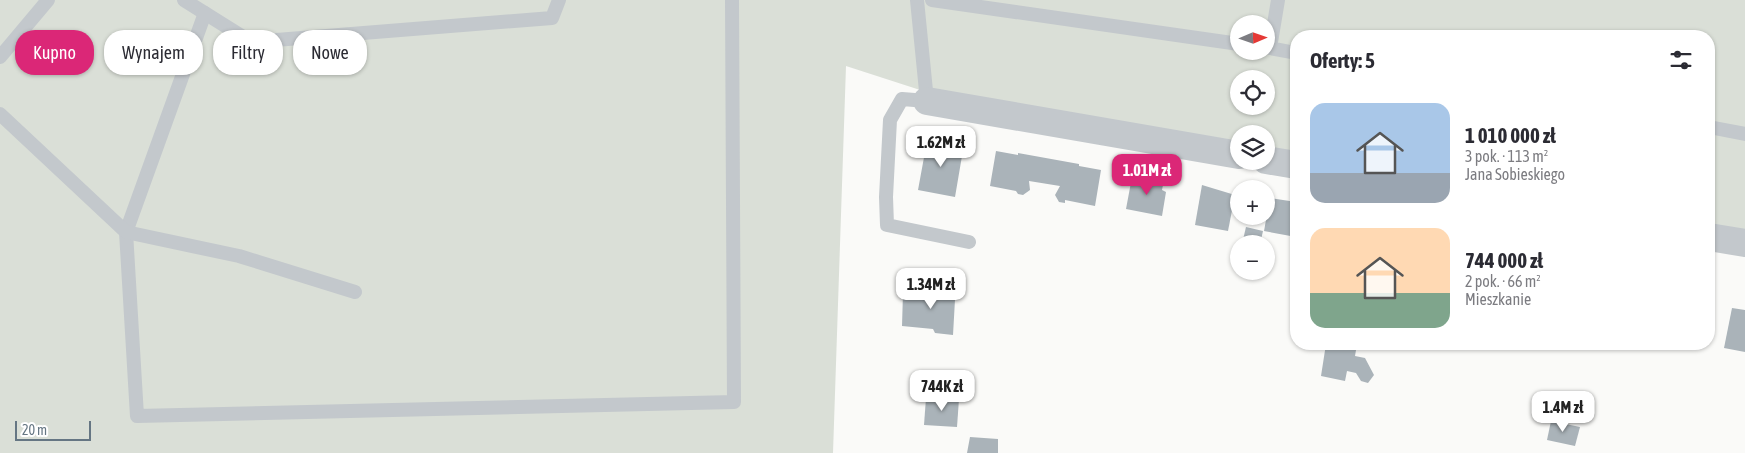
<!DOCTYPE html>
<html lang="pl">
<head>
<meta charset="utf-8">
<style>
  :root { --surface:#fff; --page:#f7f7f7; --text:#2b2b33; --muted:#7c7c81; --accent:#db2777 }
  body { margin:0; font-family:"Asap Condensed",sans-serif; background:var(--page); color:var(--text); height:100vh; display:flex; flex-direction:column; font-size:19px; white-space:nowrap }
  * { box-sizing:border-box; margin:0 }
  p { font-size:16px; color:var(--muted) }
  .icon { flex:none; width:28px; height:28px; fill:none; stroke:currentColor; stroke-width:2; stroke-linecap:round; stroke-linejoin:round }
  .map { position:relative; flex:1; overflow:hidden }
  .sheet { position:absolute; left:1290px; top:30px; width:425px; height:320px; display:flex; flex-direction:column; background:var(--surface); border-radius:20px; box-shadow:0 1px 4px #0004 }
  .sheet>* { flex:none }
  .hud { position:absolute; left:15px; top:30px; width:475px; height:45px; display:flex; gap:10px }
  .needle { width:32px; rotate:88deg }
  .fabs { position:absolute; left:1230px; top:15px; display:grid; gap:10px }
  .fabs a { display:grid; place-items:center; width:45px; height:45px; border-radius:50%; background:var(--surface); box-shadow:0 1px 4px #0004; font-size:25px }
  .scale { position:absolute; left:15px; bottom:12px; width:76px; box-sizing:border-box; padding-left:5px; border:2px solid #657683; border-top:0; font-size:14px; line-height:18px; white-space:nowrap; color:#657683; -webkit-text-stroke:4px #fff; paint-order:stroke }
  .price { position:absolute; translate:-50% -42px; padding:0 11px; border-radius:10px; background:#fff; color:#222; font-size:16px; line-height:32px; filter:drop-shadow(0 1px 2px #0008) }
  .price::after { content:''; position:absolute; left:50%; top:30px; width:15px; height:11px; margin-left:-8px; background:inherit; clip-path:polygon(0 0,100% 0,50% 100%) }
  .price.current { background:var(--accent); color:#fff }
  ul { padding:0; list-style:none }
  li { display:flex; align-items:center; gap:15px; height:125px; padding:0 20px }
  li span { display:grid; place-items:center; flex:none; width:140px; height:100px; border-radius:15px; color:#555 }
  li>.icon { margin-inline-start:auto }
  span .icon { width:60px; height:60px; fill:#fffc; stroke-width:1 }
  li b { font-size:21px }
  h2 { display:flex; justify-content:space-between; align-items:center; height:60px; padding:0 20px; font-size:21px }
  .tag { padding:0 18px; border-radius:20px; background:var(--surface); box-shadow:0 1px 4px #0004; font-size:18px; line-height:45px }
  .tag.current { background:var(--accent); color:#fff }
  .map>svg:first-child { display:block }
</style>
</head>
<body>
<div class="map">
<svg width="1745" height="453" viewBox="0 0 1745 453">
  <rect width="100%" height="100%" fill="#fafaf8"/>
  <!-- green -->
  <path fill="#dadfd7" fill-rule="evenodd" d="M0 0H1745V231L1709 225V36H1296V160L1266 155V134H1239V151L985 111 846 66 833 453H0ZM1239 24H1266V51H1239ZM1239 79H1266V106H1239Z"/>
  <!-- building -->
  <g fill="#aab3b9">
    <path d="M945 140 959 142 957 154 962 156 955 197 918 190 927 141 942 144Z"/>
    <path d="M996 151 1018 155V153L1079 164V166L1101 170 1095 206 1065 200V203L1059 202 1055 195 1060 186 1029 181 1030 190 1023 195 1018 194 1016 191 990 186Z"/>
    <path d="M1132 177 1147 180 1150 177 1164 180 1162 190 1166 192 1162 216 1126 209Z"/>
    <path d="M1202 185 1235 195 1228 231 1195 225Z"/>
    <path d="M1270 198 1296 202V237L1264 231Z"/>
    <path d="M1246 227 1263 231 1260 244H1242Z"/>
    <path d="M1238 266 1239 271H1249L1248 275 1237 273Z"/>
    <path d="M941 281 956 282 953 335 935 333 933 329 902 326 903 293 939 295Z"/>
    <path d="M1732 308 1745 310V352L1724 348Z"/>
    <path d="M1326 344H1357L1355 356 1365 358 1374 375 1368 383 1361 381 1356 373 1347 371 1345 381 1321 376Z"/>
    <path d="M926 398 959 399 957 427 924 425Z"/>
    <path d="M1551 421 1580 427 1575 446 1547 440Z"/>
    <path d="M970 437 998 439V453H967Z"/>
  </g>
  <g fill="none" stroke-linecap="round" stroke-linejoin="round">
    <!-- lane -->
    <g stroke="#c3c8cc" stroke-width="14">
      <path d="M184 0 251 42 552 18 559 0"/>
      <path d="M917 0 927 101 902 99 890 120 886 197 887 225 969 242"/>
      <path d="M932 0 1239 44"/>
      <path d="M1278 0 1270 48 1296 53"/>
      <path d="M205 13 126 232 137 416 734 402 732 0"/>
      <path d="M0 57 48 0"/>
      <path d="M0 114 126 232 239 256 355 292"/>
      <path d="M1709 127 1745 134"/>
    </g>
    <!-- street -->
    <g stroke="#c3c8cc" stroke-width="28">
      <path d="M927 101 1239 155"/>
      <path d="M1266 160 1296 165"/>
      <path d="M1709 237 1745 243"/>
    </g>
  </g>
</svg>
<div class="fabs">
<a><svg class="needle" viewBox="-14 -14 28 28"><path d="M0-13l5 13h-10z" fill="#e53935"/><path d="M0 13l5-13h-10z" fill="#7c7c81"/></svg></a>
<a><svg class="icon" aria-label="locate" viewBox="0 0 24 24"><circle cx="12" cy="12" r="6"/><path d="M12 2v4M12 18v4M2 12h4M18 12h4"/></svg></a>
<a><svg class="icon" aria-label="layers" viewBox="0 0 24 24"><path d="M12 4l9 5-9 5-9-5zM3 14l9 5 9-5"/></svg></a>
<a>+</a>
<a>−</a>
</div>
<div class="scale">20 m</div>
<b class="price" style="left:941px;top:168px">1.62M zł</b>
<b class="price current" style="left:1147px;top:196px">1.01M zł</b>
<b class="price" style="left:931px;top:310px">1.34M zł</b>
<b class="price" style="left:942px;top:412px">744K zł</b>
<b class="price" style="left:1563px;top:433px">1.4M zł</b>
<div class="hud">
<a class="tag current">Kupno</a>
<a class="tag">Wynajem</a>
<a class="tag">Filtry</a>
<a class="tag">Nowe</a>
</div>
<section class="sheet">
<h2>Oferty: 5<svg class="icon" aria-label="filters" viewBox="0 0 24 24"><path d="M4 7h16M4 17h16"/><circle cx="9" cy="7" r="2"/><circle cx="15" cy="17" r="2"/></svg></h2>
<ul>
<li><span style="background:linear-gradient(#a9c7e8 70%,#9aa5b1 0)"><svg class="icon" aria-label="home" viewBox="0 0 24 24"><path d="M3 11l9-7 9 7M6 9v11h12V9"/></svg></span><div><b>1 010 000 zł</b><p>3 pok. · 113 m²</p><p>Jana Sobieskiego</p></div></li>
<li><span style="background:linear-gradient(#ffd9b3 65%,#7fa58c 0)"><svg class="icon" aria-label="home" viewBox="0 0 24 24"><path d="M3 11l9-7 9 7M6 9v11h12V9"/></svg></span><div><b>744 000 zł</b><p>2 pok. · 66 m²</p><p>Mieszkanie</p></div></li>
</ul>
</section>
</div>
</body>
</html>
